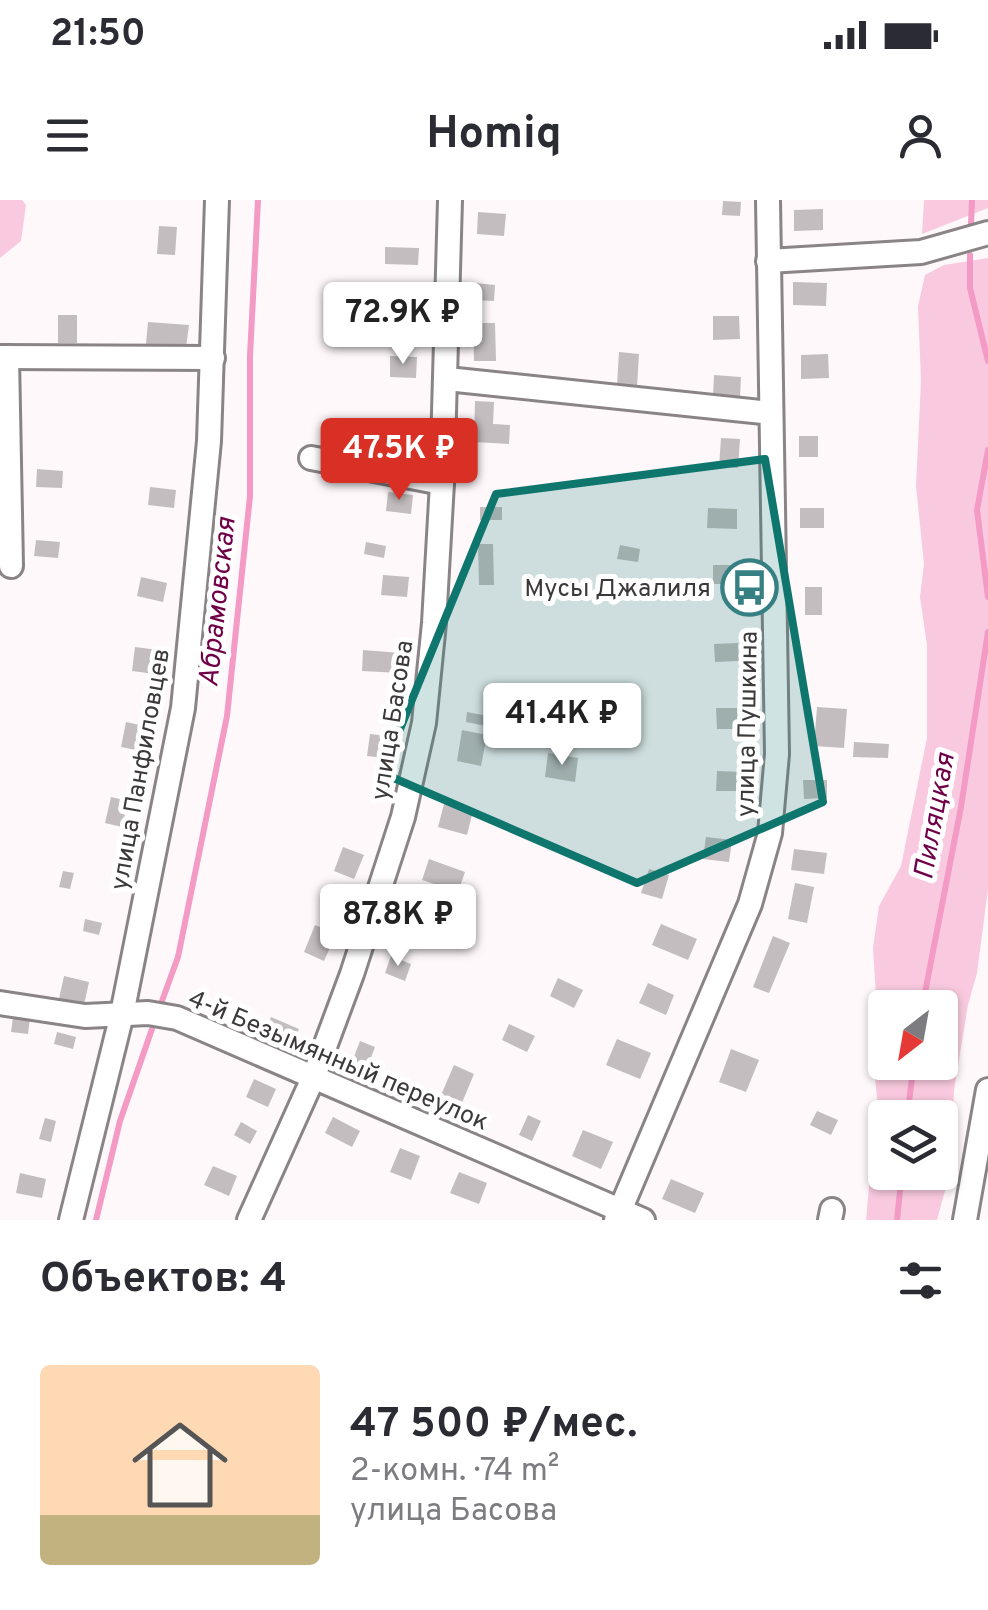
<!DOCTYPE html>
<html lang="ru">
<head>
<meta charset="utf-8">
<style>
  :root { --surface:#fff; --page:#f7f7f7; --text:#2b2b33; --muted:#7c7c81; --line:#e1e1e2; --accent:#d93025 }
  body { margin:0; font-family:Overpass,sans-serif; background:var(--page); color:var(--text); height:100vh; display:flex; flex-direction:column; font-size:38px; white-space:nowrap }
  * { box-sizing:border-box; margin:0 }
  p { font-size:32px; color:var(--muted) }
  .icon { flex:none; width:55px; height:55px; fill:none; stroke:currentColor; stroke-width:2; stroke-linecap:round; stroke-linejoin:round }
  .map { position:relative; height:1020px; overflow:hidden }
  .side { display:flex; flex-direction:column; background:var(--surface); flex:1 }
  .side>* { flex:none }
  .needle { width:65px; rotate:211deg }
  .fabs { position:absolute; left:868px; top:790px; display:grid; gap:20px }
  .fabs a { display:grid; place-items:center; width:90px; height:90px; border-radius:10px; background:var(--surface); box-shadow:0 2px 8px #0004; font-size:50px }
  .price { position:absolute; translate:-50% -85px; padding:0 22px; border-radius:10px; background:#fff; color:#222; font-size:32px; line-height:65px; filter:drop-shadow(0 2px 5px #0008) }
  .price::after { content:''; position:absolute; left:50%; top:60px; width:30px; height:22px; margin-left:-15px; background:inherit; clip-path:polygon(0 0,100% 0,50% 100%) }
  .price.selected { background:var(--accent); color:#fff }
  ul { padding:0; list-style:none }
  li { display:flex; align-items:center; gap:30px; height:250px; padding:0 40px }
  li+li { border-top:2px solid var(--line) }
  li span { display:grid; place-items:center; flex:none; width:280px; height:200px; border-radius:10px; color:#555 }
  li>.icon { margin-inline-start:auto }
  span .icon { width:120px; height:120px; fill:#fffc; stroke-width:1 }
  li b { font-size:42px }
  h2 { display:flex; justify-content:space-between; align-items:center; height:120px; padding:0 40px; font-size:42px }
  .status { display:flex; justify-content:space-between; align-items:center; height:70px; padding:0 50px; background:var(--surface); direction:ltr }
  .status svg { height:28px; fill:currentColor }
  header { display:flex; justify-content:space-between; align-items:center; height:130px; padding:0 40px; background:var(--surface); font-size:45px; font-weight:700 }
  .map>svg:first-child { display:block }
</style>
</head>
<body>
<div class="status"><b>21:50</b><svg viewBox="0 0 49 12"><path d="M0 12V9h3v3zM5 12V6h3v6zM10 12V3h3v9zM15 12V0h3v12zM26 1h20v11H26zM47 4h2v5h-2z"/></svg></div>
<header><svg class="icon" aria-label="menu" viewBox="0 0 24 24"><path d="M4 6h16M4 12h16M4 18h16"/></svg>Homiq<svg class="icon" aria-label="person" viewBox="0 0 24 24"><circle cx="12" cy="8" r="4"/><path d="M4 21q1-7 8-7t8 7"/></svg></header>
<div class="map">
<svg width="988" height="1020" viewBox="0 0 988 1020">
  <rect width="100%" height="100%" fill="#fef8fb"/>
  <!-- green -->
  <g fill="#f9cadf" fill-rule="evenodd">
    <path d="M0 0H22L26 5 21 41 0 58Z"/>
    <path d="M924 0H988V8L922 34Z"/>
    <path d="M988 58V689L977 773 968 805 954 890 950 972 937 1020H866L877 897 872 849 876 797 873 748 879 706 901 666 927 538V445L920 397 924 364 916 286 921 181 918 106 925 75 944 65ZM885 808H940V862H885ZM885 918H940V972H885Z"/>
  </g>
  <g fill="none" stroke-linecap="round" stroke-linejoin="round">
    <!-- stream -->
    <g stroke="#f39ac5" stroke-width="6">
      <path d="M971 25 972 0"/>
      <path d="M970 55V88L988 161"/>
      <path d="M988 250 977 310 988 397"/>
      <path d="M162 801 178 757 227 516 250 296V156L258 0"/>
      <path d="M922 808 961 607 988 432"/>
      <path d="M907 918 914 862"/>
      <path d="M96 1020 120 921 152 829"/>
      <path d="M897 1020 902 972"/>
    </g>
  </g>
  <!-- building -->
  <g fill="#c3bdbf">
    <path d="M723 1 741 2 740 16 722 15Z"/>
    <path d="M823 9V30L794 31V10Z"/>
    <path d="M478 12 506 14 504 36 477 34Z"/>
    <path d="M159 26 177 27 175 55 157 54Z"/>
    <path d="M385 47 419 48 418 65 385 64Z"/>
    <path d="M793 82 827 83 826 106 793 105Z"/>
    <path d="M475 83 495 85 494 101 473 100Z"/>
    <path d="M419 94V116H390V95Z"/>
    <rect x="58" y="115" width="19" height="28"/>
    <path d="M713 116H739L740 139 713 140Z"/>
    <path d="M148 122 189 125 186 148 146 144Z"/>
    <path d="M473 123H495L496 161H474Z"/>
    <path d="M619 152 639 154 637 187 617 186Z"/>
    <path d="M828 154 829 178 801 179V155Z"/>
    <path d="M390 156 417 157 416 178 390 177Z"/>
    <path d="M714 175 741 177 740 198 713 196Z"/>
    <path d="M475 201 494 202 493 224 510 225 509 244 474 242Z"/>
    <rect x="799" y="236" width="19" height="21"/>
    <path d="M721 238 740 239 738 268 719 267Z"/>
    <path d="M399 245 416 246 414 268 398 267Z"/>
    <path d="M37 269 63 271 62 288 36 287Z"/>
    <path d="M150 287 176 290 174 308 148 305Z"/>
    <path d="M388 292 413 295 411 314 386 311Z"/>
    <rect x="480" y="307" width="22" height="13"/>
    <path d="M708 308 737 309V329L707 328Z"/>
    <rect x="800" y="308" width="24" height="20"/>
    <path d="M36 340 60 342 58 358 34 356Z"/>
    <path d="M366 342 386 346 384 358 364 354Z"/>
    <path d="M478 344H493L494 385H479Z"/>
    <path d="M620 345 640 349 638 362 617 359Z"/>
    <path d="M713 365H736L737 384H713Z"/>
    <path d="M383 375 409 377 407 397 381 395Z"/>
    <path d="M141 377 167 383 163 402 137 396Z"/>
    <rect x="805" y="387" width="17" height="28"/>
    <path d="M738 443 739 461 715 462 714 444Z"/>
    <path d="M135 447 158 450 155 474 132 471Z"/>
    <path d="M363 450 401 453 400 473 362 471Z"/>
    <path d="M817 507 847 509 844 548 814 546Z"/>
    <path d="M716 508H737V529H717Z"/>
    <path d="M467 512 488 516 486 526 466 522Z"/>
    <path d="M126 522 145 526 141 551 121 547Z"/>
    <path d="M462 530 487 535 481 566 457 561Z"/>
    <path d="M370 534 396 537 393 559 367 556Z"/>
    <path d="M854 542 889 544 888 558 853 557Z"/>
    <path d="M548 553 578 558 575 582 545 577Z"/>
    <path d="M717 571 743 572 742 591H716Z"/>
    <path d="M803 580H827V598L804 599Z"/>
    <path d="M111 597 128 601 122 627 105 623Z"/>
    <path d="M444 604 473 611 467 635 438 627Z"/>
    <path d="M706 637 732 640 729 662 703 659Z"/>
    <path d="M343 647 364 655 354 679 334 671Z"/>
    <path d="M794 649 827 653 824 674 791 670Z"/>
    <path d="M429 659 465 672 458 692 422 680Z"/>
    <path d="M649 669 669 675 662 699 641 693Z"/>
    <path d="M63 671 74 673 70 689 59 687Z"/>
    <path d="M795 683 814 687 807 723 788 719Z"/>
    <path d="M85 719 102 723 99 735 83 731Z"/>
    <path d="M661 724 697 739 688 760 652 745Z"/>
    <path d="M315 725 336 734 324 761 304 752Z"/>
    <path d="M773 736 790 743 769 793 753 787Z"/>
    <path d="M391 756 411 764 405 781 385 773Z"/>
    <path d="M64 776 89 782 84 805 59 799Z"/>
    <path d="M558 778 583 790 574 808 550 796Z"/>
    <path d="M648 783 674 795 666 815 639 803Z"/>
    <path d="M13 817 30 818 28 834 11 832Z"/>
    <path d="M271 817 299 829 291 847 264 835Z"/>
    <path d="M509 824 535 836 527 852 502 840Z"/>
    <path d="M57 832 76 837 73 849 54 844Z"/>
    <path d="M617 839 651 853 640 879 606 865Z"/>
    <path d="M360 841 375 847 364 876 349 870Z"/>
    <path d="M731 849 759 860 746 892 719 882Z"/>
    <path d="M454 865 474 874 459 910 438 902Z"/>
    <path d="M254 879 276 889 268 907 246 897Z"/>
    <path d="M817 911 838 920 831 935 810 925Z"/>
    <path d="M528 915 541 921 532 941 519 935Z"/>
    <path d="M333 917 360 931 352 947 325 933Z"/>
    <path d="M45 918 56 921 51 942 39 939Z"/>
    <path d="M241 922 257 931 250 944 234 935Z"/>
    <path d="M583 930 613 942 601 969 572 956Z"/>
    <path d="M400 948 420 956 411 980 390 972Z"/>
    <path d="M213 966 237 976 229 996 204 985Z"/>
    <path d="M459 972 487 983 479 1004 450 993Z"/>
    <path d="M20 973 46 979 42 998 16 993Z"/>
    <path d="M671 979 704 993 695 1013 662 999Z"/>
  </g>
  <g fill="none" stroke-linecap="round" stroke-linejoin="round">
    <defs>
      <g id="minor">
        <path d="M768 61 921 52 988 33"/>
        <path d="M0 157 213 158"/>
        <path d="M7 157 11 366"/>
        <path d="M447 179 771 213"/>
        <path d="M311 258 442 283"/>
        <path d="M0 803 85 816 148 813 177 818 643 1020"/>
        <path d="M71 1020 122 814 183 508 209 241 217 0"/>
        <path d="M249 1020 314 876 352 774 403 617 424 523 434 423 442 283 450 0"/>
        <path d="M616 1020 750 704 770 633 777 554 768 0"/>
        <path d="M830 1020 832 1010"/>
        <path d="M965 1020 988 890"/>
      </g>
    </defs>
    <!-- minor casing -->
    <use href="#minor" stroke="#8a8486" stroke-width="28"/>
    <!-- minor -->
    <use href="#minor" stroke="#fff" stroke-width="22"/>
  </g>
  <!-- marked area -->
  <path fill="#0f766e" fill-opacity="0.2" stroke="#0f766e" stroke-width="8" stroke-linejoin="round" d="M765 259 823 602 637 683 382 573 496 294Z"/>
  <!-- icons -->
  <defs>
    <symbol id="bus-ring" viewBox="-11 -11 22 22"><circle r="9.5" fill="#fff" stroke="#367f82" stroke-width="1.5"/><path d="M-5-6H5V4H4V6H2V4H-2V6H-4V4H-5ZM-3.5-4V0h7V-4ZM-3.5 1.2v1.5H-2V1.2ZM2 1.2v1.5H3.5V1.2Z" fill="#367f82"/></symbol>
  </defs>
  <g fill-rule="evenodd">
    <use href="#bus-ring" x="718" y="356" width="63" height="63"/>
  </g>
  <g text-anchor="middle" stroke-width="10" stroke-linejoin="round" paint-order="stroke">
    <!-- poi labels -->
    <g font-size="25" fill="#3c393a" stroke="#fff" text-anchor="end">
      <text x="711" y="396">Мусы Джалиля</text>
    </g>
    <!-- street labels -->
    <g font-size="25" fill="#3c393a" stroke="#fff">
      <text transform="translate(391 520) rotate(-81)" y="9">улица Басова</text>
      <text transform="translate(746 524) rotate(-89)" y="9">улица Пушкина</text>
      <text transform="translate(139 569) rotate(-80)" y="9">улица Панфиловцев</text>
      <text transform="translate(339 859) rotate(23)" y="9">4-й Безымянный переулок</text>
    </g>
    <!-- water labels -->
    <g font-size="28" font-style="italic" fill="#6f0047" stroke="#fff">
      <text transform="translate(216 402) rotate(-84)" y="10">Абрамовская</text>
      <text transform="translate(933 616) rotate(-80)" y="10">Пиляцкая</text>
    </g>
  </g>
</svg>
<div class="fabs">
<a><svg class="needle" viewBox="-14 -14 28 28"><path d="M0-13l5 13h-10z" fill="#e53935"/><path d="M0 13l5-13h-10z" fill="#7c7c81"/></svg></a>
<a><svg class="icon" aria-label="layers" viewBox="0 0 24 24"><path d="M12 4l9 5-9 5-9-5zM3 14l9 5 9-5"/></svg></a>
</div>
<b class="price" style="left:403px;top:167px">72.9K ₽</b>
<b class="price selected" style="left:399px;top:303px">47.5K ₽</b>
<b class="price" style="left:562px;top:568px">41.4K ₽</b>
<b class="price" style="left:398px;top:769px">87.8K ₽</b>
</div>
<section class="side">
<h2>Объектов: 4<svg class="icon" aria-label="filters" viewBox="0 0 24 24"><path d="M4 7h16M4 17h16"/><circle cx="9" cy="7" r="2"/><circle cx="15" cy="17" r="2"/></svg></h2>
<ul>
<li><span style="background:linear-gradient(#ffd9b3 75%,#c2b280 0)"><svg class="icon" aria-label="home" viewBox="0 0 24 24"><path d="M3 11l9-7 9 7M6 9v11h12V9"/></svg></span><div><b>47 500 ₽/мес.</b><p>2-комн. · 74 m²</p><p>улица Басова</p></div></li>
</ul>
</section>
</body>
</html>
